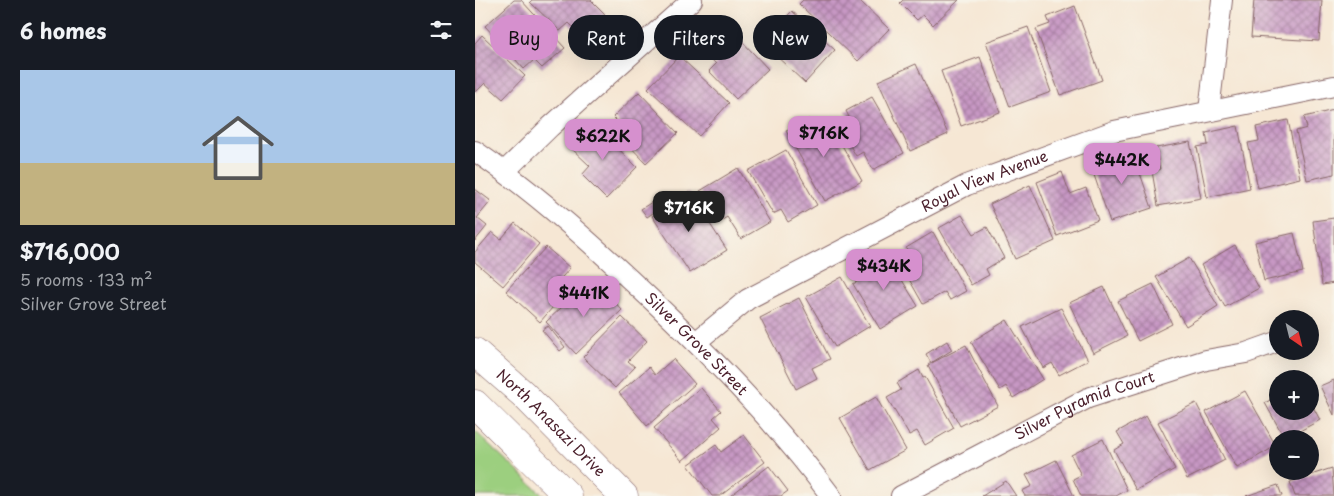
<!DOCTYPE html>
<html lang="en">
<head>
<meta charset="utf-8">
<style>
  :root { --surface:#171b24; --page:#20242c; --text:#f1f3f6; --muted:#9ea1a6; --line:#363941; --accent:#d690ce }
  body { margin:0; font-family:"Playpen Sans",sans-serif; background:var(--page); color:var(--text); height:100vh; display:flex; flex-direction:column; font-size:19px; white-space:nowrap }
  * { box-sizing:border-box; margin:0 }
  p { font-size:16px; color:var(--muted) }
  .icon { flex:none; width:28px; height:28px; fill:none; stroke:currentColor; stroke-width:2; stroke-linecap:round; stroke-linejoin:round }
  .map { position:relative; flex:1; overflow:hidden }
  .sheet { display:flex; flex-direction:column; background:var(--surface); width:475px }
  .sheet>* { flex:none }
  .guide { position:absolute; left:15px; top:15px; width:475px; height:45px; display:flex; gap:10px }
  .needle { width:32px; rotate:145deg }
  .controls { position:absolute; left:794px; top:310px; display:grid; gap:10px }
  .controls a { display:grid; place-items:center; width:50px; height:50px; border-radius:50%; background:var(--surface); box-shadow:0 5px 20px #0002; font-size:25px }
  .price { position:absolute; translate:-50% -42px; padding:0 11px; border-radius:10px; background:var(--accent); color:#111; font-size:16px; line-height:32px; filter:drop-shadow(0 1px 2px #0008) }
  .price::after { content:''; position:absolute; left:50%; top:30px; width:15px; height:11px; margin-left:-8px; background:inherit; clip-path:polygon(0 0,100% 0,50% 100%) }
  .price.current { background:#222; color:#fff }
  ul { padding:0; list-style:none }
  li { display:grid; align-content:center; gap:10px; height:265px; padding:0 20px }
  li+li { border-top:1px solid var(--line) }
  li span { display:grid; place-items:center; height:155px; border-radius:0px; color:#555 }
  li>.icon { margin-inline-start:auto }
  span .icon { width:90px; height:90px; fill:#fffc; stroke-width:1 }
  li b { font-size:21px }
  h2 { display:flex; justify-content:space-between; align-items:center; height:60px; padding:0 20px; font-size:21px }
  .pill { padding:0 18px; border-radius:22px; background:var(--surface); box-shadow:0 5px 20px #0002; font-size:18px; line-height:45px }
  .pill.current { background:var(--accent); color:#111 }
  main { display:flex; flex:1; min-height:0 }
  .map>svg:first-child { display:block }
</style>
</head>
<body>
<main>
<section class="sheet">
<h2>6 homes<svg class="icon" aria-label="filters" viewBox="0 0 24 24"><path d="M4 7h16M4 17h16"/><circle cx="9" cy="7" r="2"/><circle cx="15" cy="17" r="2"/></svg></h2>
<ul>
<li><span style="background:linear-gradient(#a9c7e8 60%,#c2b280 0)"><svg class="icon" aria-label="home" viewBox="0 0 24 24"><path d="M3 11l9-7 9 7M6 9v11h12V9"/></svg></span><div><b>$716,000</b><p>5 rooms · 133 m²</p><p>Silver Grove Street</p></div></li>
</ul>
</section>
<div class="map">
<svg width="859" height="496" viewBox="0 0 859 496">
  <defs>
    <pattern id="building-cross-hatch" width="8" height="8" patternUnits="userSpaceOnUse" patternTransform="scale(1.25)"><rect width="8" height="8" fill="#c798c4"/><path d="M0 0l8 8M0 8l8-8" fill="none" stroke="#a47b9f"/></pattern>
  </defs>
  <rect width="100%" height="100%" fill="#f7f3e8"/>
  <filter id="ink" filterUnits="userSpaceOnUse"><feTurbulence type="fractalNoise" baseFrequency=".02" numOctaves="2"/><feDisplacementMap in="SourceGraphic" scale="10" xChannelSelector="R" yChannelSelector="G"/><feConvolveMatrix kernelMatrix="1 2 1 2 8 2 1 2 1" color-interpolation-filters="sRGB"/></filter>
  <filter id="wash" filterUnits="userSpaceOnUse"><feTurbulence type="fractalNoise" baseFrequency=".0096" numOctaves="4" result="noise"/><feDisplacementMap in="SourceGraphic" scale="20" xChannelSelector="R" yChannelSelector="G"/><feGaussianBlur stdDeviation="1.12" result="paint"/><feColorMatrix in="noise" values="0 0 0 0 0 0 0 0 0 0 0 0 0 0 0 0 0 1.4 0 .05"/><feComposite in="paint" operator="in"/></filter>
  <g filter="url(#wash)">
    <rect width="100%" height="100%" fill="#f6e7d4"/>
    <!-- park -->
    <path fill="#9ccf7f" stroke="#737755" d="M0 431 69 496H0Z"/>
    <g id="blocks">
      <!-- building -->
      <g fill="url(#building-cross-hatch)">
        <path d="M39 0H46L90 48 67 68 59 60 49 69 10 26Z"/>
        <path d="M57 0H116L130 14 107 36 94 23 85 31 55 2Z"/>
        <path d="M328 0H384L414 29 383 61 324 4Z"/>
        <path d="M428 0H484L458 25 448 15 442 20 425 3Z"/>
        <path d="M779 0H847L844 41 776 37Z"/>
        <path d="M600 6 627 80 585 95 561 29 575 24 572 17Z"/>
        <path d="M317 11 360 50 330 83 297 52 305 43 295 34Z"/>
        <path d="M250 23 293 69 261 99 234 71 241 64 225 47Z"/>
        <path d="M553 27 576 92 535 107 511 42Z"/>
        <path d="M7 35 50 76 28 99 10 83 1 92 0 91V43Z"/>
        <path d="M204 56 254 103 224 136 173 88Z"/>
        <path d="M505 57 525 112 486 126 466 71Z"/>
        <path d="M441 64 473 134 435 151 403 81Z"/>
        <path d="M164 92 203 133 171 163 148 139 154 133 138 117Z"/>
        <path d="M397 97 429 153 398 170 388 152 381 156 364 126 375 119 371 111Z"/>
        <path d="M859 110V174L832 180 821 131 832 128 829 117Z"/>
        <path d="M334 119 339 130 354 122 387 181 350 201 311 131Z"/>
        <path d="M813 120 825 178 783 188 773 143 784 141 781 127Z"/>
        <path d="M118 124 162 167 131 199 107 175 115 166 95 147Z"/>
        <path d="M763 126 775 188 732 197 722 147 733 145 731 133Z"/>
        <path d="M715 142 726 198 683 206 677 171 685 169 681 148Z"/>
        <path d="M656 147 677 208 635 222 618 172 629 168 625 157Z"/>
        <path d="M311 150 342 205 313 222 306 210 298 214 273 171Z"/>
        <path d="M263 168 295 222 266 239 252 217 244 222 225 191Z"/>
        <path d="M587 172 595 194 611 188 623 220 582 236 562 182Z"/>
        <path d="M555 185 580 241 540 259 515 204Z"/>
        <path d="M0 189 16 201 2 218 12 226 0 241Z"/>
        <path d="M214 192 252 250 215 273 177 216Z"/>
        <path d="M191 193 196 201 172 217 166 209Z"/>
        <path d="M487 215 499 234 512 227 529 258 511 269 514 275 496 285 464 228Z"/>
        <path d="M859 218V283L847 285 838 221Z"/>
        <path d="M40 223 64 244 28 286 0 262V252L17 232 26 239Z"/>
        <path d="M458 232 491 291 475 300 470 292 448 304 426 265 437 259 431 248Z"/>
        <path d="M819 233 828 272 789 281 780 242Z"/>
        <path d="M760 245 784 288 750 307 726 265Z"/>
        <path d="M71 247 95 268 81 284 90 293 65 322 31 291Z"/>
        <path d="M409 251 443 306 405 329 378 284 389 278 382 268Z"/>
        <path d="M714 258 743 306 711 326 681 277Z"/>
        <path d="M367 277 395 326 360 347 331 297Z"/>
        <path d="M678 284 697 324 663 341 643 301Z"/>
        <path d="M124 285 147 310 101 354 71 322 106 289 113 296Z"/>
        <path d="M629 287 652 336 618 353 594 303Z"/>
        <path d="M324 298 355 359 337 368 342 378 321 389 285 318Z"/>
        <path d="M586 308 613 360 584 375 577 363 568 368 547 327Z"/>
        <path d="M147 317 172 341 153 361 160 367 140 388 108 357Z"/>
        <path d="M532 320 568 379 538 398 531 386 525 390 496 342Z"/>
        <path d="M73 326 90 347 85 351 67 330Z"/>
        <path d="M472 341 477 350 456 363 451 354Z"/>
        <path d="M491 345 523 406 485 426 453 365Z"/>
        <path d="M198 359 220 384 172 426 144 393 174 367 180 375Z"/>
        <path d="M444 370 448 378 450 377 479 428 450 445 442 431 434 435 412 398 426 390 422 383Z"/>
        <path d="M859 380V415L845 386Z"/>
        <path d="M226 388 246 411 238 418 246 427 207 461 179 428Z"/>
        <path d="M770 391 801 446 762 468 731 412Z"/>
        <path d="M802 396V411H835V401L845 420 810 439 790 403Z"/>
        <path d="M401 397 431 450 395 470 365 418Z"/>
        <path d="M721 403 750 460 712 479 683 422Z"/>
        <path d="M671 416 700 469 661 490 639 450 649 444 642 432Z"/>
        <path d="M269 435 290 462 245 496H237L213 465 241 445 246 452Z"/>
        <path d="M628 439 652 490 641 496H606L598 479 606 475 596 455Z"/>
        <path d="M581 460 599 496H550L547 491 557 486 551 475Z"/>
        <path d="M294 466 313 491 306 496H255Z"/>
        <path d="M857 468 859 496H820L815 482Z"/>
        <path d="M531 481 541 496H507Z"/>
        <path d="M803 485 807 496H771Z"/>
      </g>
    </g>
  </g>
  <g filter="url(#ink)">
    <use href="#blocks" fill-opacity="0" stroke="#866566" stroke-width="1"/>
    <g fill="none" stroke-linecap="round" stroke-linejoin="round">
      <defs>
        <g id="street">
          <path d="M734 111 747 0"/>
          <path id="s1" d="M0 151C64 195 123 249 180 303 243 363 304 426 356 496"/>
          <path d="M30 171 75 127 217 0"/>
          <path id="s2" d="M221 342 273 299 492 185 639 131 859 86"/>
          <path id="s3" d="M426 496 613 398 731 360 771 353 802 342"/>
        </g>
        <g id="secondary">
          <path id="s4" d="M0 352 48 394 149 496"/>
          <path d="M0 404 93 496"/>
        </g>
      </defs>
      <!-- street casing -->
      <use href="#street" stroke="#866566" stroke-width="22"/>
      <!-- secondary casing -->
      <use href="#secondary" stroke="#866566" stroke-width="29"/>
      <!-- street -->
      <use href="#street" stroke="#fff" stroke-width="20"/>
      <!-- secondary -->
      <use href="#secondary" stroke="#fff" stroke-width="28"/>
    </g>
  </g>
  <g text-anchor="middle" stroke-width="4" stroke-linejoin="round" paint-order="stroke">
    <!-- street labels -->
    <g font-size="15" fill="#4a1f2b" stroke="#f7f3e8">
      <text dy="5" stroke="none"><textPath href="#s2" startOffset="332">Royal View Avenue</textPath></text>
      <text dy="5" stroke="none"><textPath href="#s1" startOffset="294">Silver Grove Street</textPath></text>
      <text dy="5" stroke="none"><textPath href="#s3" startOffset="205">Silver Pyramid Court</textPath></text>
      <text dy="5" stroke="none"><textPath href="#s4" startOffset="104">North Anasazi Drive</textPath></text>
    </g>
  </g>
</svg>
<div class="controls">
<a><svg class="needle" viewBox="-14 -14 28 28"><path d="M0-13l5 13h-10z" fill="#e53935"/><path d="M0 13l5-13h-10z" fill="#9ea1a6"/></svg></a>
<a>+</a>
<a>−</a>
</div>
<b class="price" style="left:349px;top:158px">$716K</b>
<b class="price" style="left:128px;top:161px">$622K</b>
<b class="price" style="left:647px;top:185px">$442K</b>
<b class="price current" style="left:214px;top:233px">$716K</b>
<b class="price" style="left:409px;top:291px">$434K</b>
<b class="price" style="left:109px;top:318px">$441K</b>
<div class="guide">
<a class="pill current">Buy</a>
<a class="pill">Rent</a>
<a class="pill">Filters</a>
<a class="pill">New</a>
</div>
</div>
</main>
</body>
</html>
